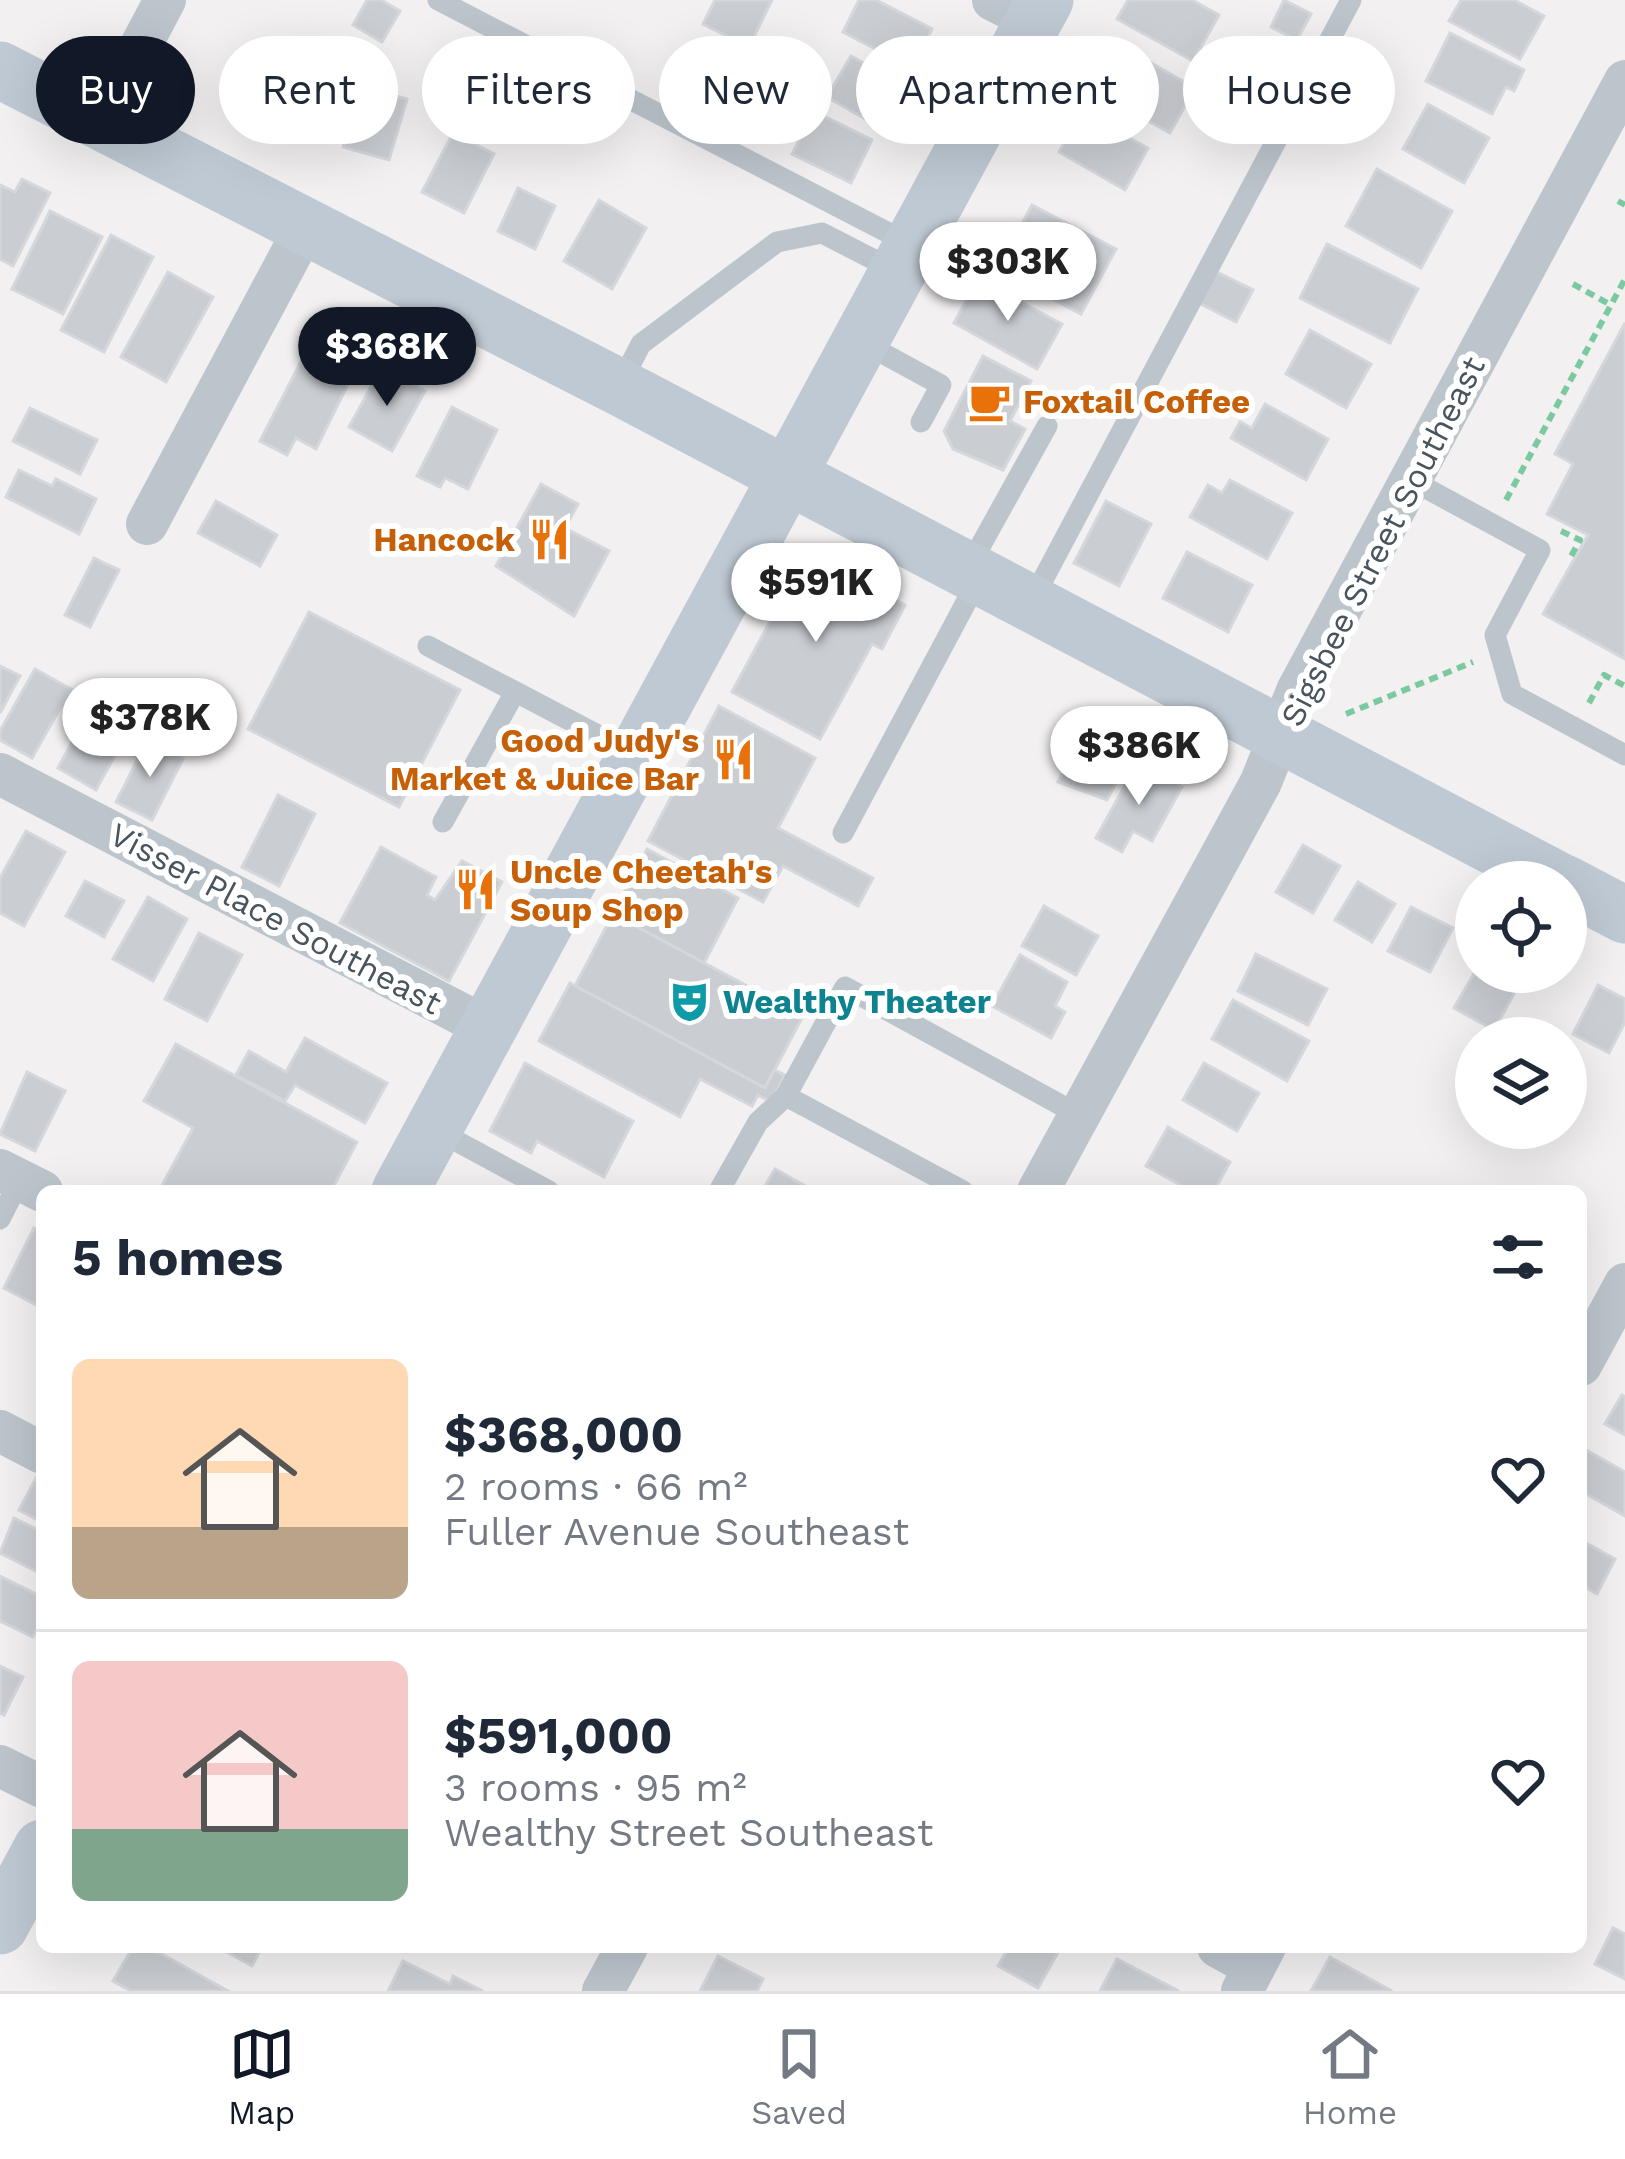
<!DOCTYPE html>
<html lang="en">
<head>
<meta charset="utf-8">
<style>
  :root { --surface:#fff; --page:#f2f2f3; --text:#1f2937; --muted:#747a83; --line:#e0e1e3; --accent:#111827 }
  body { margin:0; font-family:"Work Sans",sans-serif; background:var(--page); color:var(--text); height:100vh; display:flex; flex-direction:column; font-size:45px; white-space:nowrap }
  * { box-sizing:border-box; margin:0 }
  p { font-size:39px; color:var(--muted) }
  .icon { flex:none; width:66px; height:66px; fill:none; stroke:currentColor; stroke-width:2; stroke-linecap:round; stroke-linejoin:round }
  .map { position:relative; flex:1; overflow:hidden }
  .details { position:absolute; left:36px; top:1185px; width:1551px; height:768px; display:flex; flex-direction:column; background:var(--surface); border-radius:18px; box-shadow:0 12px 48px #0002 }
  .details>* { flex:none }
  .banner { position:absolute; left:36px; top:36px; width:1554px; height:108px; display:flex; gap:24px }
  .buttons { position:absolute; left:1455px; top:861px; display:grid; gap:24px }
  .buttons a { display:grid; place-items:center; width:132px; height:132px; border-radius:50%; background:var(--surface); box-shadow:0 12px 48px #0002; font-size:60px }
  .price { position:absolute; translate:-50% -102px; padding:0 27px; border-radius:42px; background:#fff; color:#222; font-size:39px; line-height:78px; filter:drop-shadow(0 3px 6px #0008) }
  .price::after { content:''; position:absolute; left:50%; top:72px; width:36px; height:27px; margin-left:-18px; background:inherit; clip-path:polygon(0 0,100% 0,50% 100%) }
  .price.on { background:var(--accent); color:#fff }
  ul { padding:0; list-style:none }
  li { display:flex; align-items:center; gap:36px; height:300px; padding:0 36px }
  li+li { border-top:3px solid var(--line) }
  li span { display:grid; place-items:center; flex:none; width:336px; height:240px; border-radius:18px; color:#555 }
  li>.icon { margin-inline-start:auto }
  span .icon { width:144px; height:144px; fill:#fffc; stroke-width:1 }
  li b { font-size:51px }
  h2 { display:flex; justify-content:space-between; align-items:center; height:144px; padding:0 36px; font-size:51px }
  .pill { padding:0 42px; border-radius:54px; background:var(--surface); box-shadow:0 12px 48px #0002; font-size:42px; line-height:108px }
  .pill.on { background:var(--accent); color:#fff }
  .menu { display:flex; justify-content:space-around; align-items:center; height:168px; border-top:3px solid var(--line); background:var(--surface); font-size:33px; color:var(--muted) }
  .menu a { display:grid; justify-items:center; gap:6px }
  .menu .on { color:var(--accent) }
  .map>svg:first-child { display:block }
</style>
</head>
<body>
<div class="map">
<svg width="1625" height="1991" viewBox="0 0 1625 1991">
  <rect width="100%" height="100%" fill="#f2f0f0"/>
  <!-- building -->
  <g fill="#cacdd2" stroke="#d4d7db" stroke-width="3">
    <path d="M367 0H381L400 11 382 42 353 25Z"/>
    <path d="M715 0H772L749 47 703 24Z"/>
    <path d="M859 0H876L932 29 912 68 843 32Z"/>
    <path d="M1128 0H1192L1219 15 1193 61 1117 19Z"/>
    <path d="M1284 0 1311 14 1297 40 1271 27Z"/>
    <path d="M1461 0H1514L1544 16 1520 59 1449 21Z"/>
    <path d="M1450 33 1524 70 1514 91 1506 87 1492 114 1426 81Z"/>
    <path d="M299 39 345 62 316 121 269 98Z"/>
    <path d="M1118 44 1195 88 1170 133 1092 90Z"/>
    <path d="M851 56 898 82 874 124 827 97Z"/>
    <path d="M360 86 407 99 389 160 343 147Z"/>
    <path d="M1428 104 1489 138 1464 183 1403 149Z"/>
    <path d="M814 111 872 140 851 183 792 154Z"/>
    <path d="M1082 112 1148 148 1125 190 1059 152Z"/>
    <path d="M453 133 494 154 464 213 422 192Z"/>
    <path d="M1377 169 1452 211 1421 268 1346 226Z"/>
    <path d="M22 179 50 193 13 266 0 259V185L15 192Z"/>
    <path d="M518 188 555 206 535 249 498 231Z"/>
    <path d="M599 200 646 228 612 289 564 261Z"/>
    <path d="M1032 205 1116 249 1081 314 997 270Z"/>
    <path d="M50 211 102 237 63 314 12 289Z"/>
    <path d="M111 235 153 257 104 352 61 330Z"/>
    <path d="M1327 244 1418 289 1390 343 1300 298Z"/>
    <path d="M1215 271 1253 290 1236 322 1199 303Z"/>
    <path d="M168 272 213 297 166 382 121 357Z"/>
    <path d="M978 279 1062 324 1037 369 954 323Z"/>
    <path d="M1625 323V659L1543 614 1588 535 1547 514 1573 464 1555 454Z"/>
    <path d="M1310 330 1371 364 1346 408 1286 374Z"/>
    <path d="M311 342 357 366 316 449 296 438 287 455 260 441Z"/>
    <path d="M983 356 1031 381 1010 421 1025 429 1003 470 953 449 944 431Z"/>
    <path d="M382 367 425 391 392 451 349 427Z"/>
    <path d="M1265 404 1328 439 1306 480 1231 438 1240 422 1252 428Z"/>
    <path d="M452 407 497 430 468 489 445 478 440 487 417 476Z"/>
    <path d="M30 408 97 440 80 474 13 441Z"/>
    <path d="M19 470 52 486 56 479 96 499 79 534 6 497Z"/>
    <path d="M1230 480 1292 513 1267 559 1190 517 1208 485 1222 493Z"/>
    <path d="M541 484 578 504 565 528 609 551 574 616 496 566Z"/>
    <path d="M216 501 277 535 260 566 198 533Z"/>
    <path d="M1106 501 1151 524 1119 586 1074 563Z"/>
    <path d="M1187 552 1252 585 1228 632 1163 598Z"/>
    <path d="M94 558 119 570 90 627 65 615Z"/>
    <path d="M818 558 905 605 882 649 872 644 820 739 732 692 801 564Z"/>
    <path d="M309 612 460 690 399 807 248 729Z"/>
    <path d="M0 666 20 676 0 713Z"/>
    <path d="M35 669 71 689 32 758 0 740V731Z"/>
    <path d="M719 706 815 758 778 828 873 878 858 906 783 866 763 902 648 841Z"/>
    <path d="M86 716 125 737 96 790 58 768Z"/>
    <path d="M1084 731 1131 754 1107 800 1058 782Z"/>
    <path d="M147 741 183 759 152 820 116 802Z"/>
    <path d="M1138 762 1182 787 1152 841 1133 831 1122 852 1096 838Z"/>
    <path d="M278 795 315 814 279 886 242 867Z"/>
    <path d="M26 831 65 852 24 926 0 913V878Z"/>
    <path d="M1303 845 1340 866 1313 913 1276 892Z"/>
    <path d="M381 847 436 877 427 895 435 900 462 861 502 882 449 981 340 923Z"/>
    <path d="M647 849 738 898 704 963 613 914Z"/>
    <path d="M85 881 124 901 104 937 66 916Z"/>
    <path d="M1358 882 1395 904 1372 942 1335 920Z"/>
    <path d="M148 897 187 919 153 981 113 959Z"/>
    <path d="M1044 906 1098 936 1076 975 1022 946Z"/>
    <path d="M1411 907 1453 928 1430 972 1388 951Z"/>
    <path d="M613 914 803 1016 765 1088 575 986Z"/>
    <path d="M199 933 242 955 207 1021 165 999Z"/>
    <path d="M1256 954 1327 989 1308 1025 1238 991Z"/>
    <path d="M1020 955 1067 982 1055 1006 1065 1012 1051 1038 992 1006Z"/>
    <path d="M1476 970 1526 972 1494 1030 1454 1008Z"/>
    <path d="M570 983 765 1088 774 1070 785 1075 771 1102 758 1095 752 1106 700 1079 680 1117 539 1041Z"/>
    <path d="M1598 985 1625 999V1022L1609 1053 1573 1034Z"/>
    <path d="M1233 1000 1309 1041 1287 1081 1212 1039Z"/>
    <path d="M305 1038 387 1083 365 1123 295 1085 285 1101 236 1075 249 1051 286 1072Z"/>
    <path d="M176 1044 357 1142 331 1191H159L193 1128 144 1101Z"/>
    <path d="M525 1063 633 1121 604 1177 537 1141 531 1153 490 1131Z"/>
    <path d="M1204 1063 1259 1093 1237 1131 1183 1100Z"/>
    <path d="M27 1072 65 1091 35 1151 0 1134Z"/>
    <path d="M1168 1127 1230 1162 1214 1191H1191L1146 1166Z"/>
    <path d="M775 1169 809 1188 807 1191H762Z"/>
    <path d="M34 1228 42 1232V1308L4 1288Z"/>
    <path d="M1622 1395 1625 1397V1435L1605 1424Z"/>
    <path d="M1586 1450 1625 1472V1516L1581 1491Z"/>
    <path d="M36 1478 42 1481V1522L19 1510Z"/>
    <path d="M14 1518 42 1532V1574L0 1553Z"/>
    <path d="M1581 1540 1615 1559 1597 1594 1581 1585Z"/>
    <path d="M0 1576 42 1597V1619L33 1637 0 1621Z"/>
    <path d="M0 1666 23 1677 4 1715 0 1713Z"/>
    <path d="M1613 1928 1625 1934V1979L1595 1964Z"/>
    <path d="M133 1947H149L228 1991H131L113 1981Z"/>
    <path d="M218 1947H262L252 1966Z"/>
    <path d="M1009 1947H1061L1038 1988 998 1966Z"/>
    <path d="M718 1956 763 1979 757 1991H700Z"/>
    <path d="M1330 1957 1392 1991H1311Z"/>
    <path d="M1117 1959 1179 1991H1100Z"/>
    <path d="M403 1961 450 1984 453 1976 483 1991H388Z"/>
  </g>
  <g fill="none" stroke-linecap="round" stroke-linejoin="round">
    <!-- path -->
    <g stroke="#7bc9a0" stroke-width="6" stroke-dasharray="9 6" stroke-linecap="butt">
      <path d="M1618 201 1625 205"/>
      <path d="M1573 284 1611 305"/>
      <path d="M1506 500 1625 279"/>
      <path d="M1561 531 1580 540 1570 558"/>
      <path d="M1589 703 1604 675 1625 686"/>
      <path d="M1346 714 1473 662"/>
    </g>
    <!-- service -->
    <g stroke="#bdc5cc" stroke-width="21">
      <path d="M438 0 912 245"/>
      <path d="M862 342 941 385 921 422"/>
      <path d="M619 386 641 344 777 242 822 233 896 271"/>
      <path d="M1411 480 1540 550 1495 635 1512 694 1625 755"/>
      <path d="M967 570 1047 426"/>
      <path d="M1030 604 1351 0"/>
      <path d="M428 646 634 754"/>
      <path d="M443 822 515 692"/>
      <path d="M843 833 978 580"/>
      <path d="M434 1129 549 1191"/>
      <path d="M719 1191 758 1122 786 1096"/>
      <path d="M963 1191 786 1096 845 987 1079 1115"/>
      <path d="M0 1219 20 1180"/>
    </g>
    <!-- minor -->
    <g stroke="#bdc5cc" stroke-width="42">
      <path d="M993 0 1035 21"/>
      <path d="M101 121 165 0"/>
      <path d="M147 524 306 226"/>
      <path d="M0 774 488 1028"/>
      <path d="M0 1170 42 1191"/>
      <path d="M1038 1191 1261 782 1297 691 1625 81"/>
      <path d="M1581 1365 1625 1284"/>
      <path d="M0 1431 42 1453"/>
      <path d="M0 1766 42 1787"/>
      <path d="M1218 1947 1254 1967"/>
      <path d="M603 1991 627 1947"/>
      <path d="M1242 1991 1265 1947"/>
    </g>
    <!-- secondary -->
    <g stroke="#bfc9d3" stroke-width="57">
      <path d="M0 70 619 387 1561 882"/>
      <path d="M1566 884 1625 915"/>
      <path d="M400 1191 1045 0"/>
      <path d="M0 1926 42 1848"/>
    </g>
  </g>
  <!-- icons -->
  <defs>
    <symbol id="cafe-bare" viewBox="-9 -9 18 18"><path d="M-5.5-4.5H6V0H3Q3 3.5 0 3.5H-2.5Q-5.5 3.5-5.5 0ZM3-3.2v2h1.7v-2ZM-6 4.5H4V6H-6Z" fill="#e8710a" stroke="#fff" stroke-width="2.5" paint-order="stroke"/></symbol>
    <symbol id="restaurant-bare" viewBox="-9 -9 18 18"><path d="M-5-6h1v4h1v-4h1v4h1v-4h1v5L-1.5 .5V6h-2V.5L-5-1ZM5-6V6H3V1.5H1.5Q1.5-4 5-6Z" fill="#e8710a" stroke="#fff" stroke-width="2.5" paint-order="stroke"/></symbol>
    <symbol id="theatre-bare" viewBox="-9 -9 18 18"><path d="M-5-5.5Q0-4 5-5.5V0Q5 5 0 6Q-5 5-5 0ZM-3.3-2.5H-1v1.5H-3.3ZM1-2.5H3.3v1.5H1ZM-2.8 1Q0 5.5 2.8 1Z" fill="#0f9aa8" stroke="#fff" stroke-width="2.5" paint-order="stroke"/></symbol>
  </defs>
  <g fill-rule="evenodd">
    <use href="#cafe-bare" x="960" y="372" width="59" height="59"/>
    <use href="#restaurant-bare" x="520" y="510" width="59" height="59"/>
    <use href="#restaurant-bare" x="704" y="730" width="59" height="59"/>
    <use href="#restaurant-bare" x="446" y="860" width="59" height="59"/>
    <use href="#theatre-bare" x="660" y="972" width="59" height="59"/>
  </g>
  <g text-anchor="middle" stroke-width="12" stroke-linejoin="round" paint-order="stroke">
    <!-- food labels -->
    <g font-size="33" font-weight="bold" fill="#c56008" stroke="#fff" text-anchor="start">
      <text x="1023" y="413">Foxtail Coffee</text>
      <text x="515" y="551" text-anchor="end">Hancock</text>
      <text x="699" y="752" text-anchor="end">Good Judy's<tspan x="699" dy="38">Market &amp; Juice Bar</tspan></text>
      <text x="510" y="883">Uncle Cheetah's<tspan x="510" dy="38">Soup Shop</tspan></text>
    </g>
    <!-- street labels -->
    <g font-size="33" fill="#49545d" stroke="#fff">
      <text transform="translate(1382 541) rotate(-63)" y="12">Sigsbee Street Southeast</text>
      <text transform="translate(276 918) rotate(28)" y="12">Visser Place Southeast</text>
    </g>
    <!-- culture labels -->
    <g font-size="33" font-weight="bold" fill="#0d838f" stroke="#fff" text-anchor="start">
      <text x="723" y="1013">Wealthy Theater</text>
    </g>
  </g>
</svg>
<div class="buttons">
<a><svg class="icon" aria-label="locate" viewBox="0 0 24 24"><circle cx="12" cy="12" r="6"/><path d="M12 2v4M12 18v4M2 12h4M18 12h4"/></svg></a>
<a><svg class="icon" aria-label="layers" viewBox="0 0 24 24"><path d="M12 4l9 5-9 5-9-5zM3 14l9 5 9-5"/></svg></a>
</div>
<b class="price" style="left:1008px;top:324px">$303K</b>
<b class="price on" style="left:387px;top:409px">$368K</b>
<b class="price" style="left:816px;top:645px">$591K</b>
<b class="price" style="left:150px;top:780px">$378K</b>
<b class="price" style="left:1139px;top:808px">$386K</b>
<div class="banner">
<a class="pill on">Buy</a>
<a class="pill">Rent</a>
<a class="pill">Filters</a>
<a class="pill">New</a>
<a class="pill">Apartment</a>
<a class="pill">House</a>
</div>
<section class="details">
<h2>5 homes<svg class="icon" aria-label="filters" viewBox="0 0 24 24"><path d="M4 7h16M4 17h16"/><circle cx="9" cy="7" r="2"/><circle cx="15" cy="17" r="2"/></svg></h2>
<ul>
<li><span style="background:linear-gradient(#ffd9b3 70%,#b9a48a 0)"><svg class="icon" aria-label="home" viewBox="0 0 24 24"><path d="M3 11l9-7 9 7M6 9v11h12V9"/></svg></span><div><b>$368,000</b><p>2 rooms · 66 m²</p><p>Fuller Avenue Southeast</p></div><svg class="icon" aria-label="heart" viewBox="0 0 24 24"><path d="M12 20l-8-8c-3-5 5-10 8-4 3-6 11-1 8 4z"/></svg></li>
<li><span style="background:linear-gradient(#f6c9c9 70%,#7fa58c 0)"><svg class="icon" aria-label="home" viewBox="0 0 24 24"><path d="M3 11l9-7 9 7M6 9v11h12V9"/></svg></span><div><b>$591,000</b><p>3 rooms · 95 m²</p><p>Wealthy Street Southeast</p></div><svg class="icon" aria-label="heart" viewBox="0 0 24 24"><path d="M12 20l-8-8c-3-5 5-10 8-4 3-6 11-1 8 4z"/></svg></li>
</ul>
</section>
</div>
<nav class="menu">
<a class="on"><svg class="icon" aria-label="map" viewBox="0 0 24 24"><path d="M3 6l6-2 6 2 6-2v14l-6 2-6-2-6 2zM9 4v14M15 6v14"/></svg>Map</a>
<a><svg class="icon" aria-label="saved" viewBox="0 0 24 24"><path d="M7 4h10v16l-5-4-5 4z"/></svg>Saved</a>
<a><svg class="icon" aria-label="home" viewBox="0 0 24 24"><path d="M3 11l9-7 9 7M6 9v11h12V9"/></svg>Home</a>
</nav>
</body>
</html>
